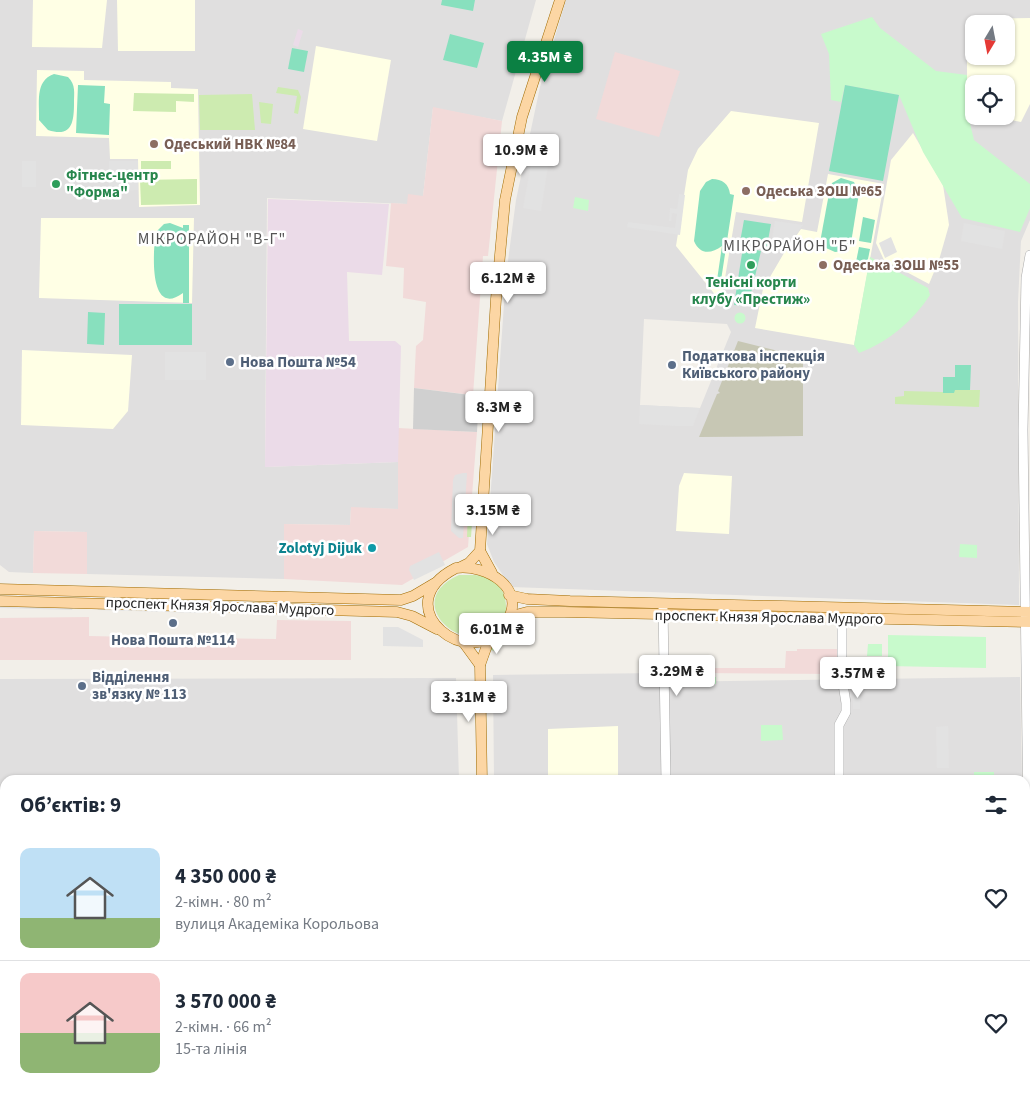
<!DOCTYPE html>
<html lang="uk">
<head>
<meta charset="utf-8">
<style>
  :root { --surface:#fff; --page:#f2f2f3; --text:#1f2937; --muted:#747a83; --line:#e0e1e3; --accent:#0b8043 }
  body { margin:0; font-family:"Source Sans 3",sans-serif; background:var(--page); color:var(--text); height:100vh; display:flex; flex-direction:column; font-size:19px; white-space:nowrap }
  * { box-sizing:border-box; margin:0 }
  p { font-size:16px; color:var(--muted) }
  .icon { flex:none; width:28px; height:28px; fill:none; stroke:currentColor; stroke-width:2; stroke-linecap:round; stroke-linejoin:round }
  .map { position:relative; flex:1; overflow:hidden }
  .drawer { position:absolute; left:0px; top:775px; width:1030px; height:320px; display:flex; flex-direction:column; background:var(--surface); border-radius:15px 15px 0 0; box-shadow:0 1px 4px #0004 }
  .drawer>* { flex:none }
  .needle { width:32px; rotate:190deg }
  .fabs { position:absolute; left:965px; top:15px; display:grid; gap:10px }
  .fabs a { display:grid; place-items:center; width:50px; height:50px; border-radius:10px; background:var(--surface); box-shadow:0 1px 4px #0004; font-size:25px }
  .price { position:absolute; translate:-50% -42px; padding:0 11px; border-radius:5px; background:#fff; color:#222; font-size:16px; line-height:32px; filter:drop-shadow(0 1px 2px #0008) }
  .price::after { content:''; position:absolute; left:50%; top:30px; width:15px; height:11px; margin-left:-8px; background:inherit; clip-path:polygon(0 0,100% 0,50% 100%) }
  .price.active { background:var(--accent); color:#fff }
  ul { padding:0; list-style:none }
  li { display:flex; align-items:center; gap:15px; height:125px; padding:0 20px }
  li+li { border-top:1px solid var(--line) }
  li span { display:grid; place-items:center; flex:none; width:140px; height:100px; border-radius:10px; color:#555 }
  li>.icon { margin-inline-start:auto }
  span .icon { width:60px; height:60px; fill:#fffc; stroke-width:1 }
  li b { font-size:21px }
  h2 { display:flex; justify-content:space-between; align-items:center; height:60px; padding:0 20px; font-size:21px }
  .map>svg:first-child { display:block }
</style>
</head>
<body>
<div class="map">
<svg width="1030" height="1095" viewBox="0 0 1030 1095">
  <rect width="100%" height="100%" fill="#f2efe9"/>
  <!-- residential -->
  <g fill="#e0dfdf" fill-rule="evenodd">
    <path d="M0 0H536L502 121 433 108 423 196 407 204 267 198 265 467 398 462V509L351 508 350 525 284 524V579L87 574V532L34 531 33 573 9 572 0 565Z"/>
    <path d="M566 0H1030V220L1021 241 1018 302 1019 605 511 587 494 562 487 544 506 276 516 200 540 87ZM974 24H1006V56H974ZM974 84H1006V116H974ZM644 319 727 324 731 332 700 408 640 405Z"/>
    <path d="M660 673 661 682 1020 677 1022 780H494L493 675Z"/>
    <path d="M456 678 459 780H5V1090H142V1095H0V679Z"/>
    <path d="M1026 1040V1095H852V1090H1025Z"/>
    <rect x="150" y="1090" width="46" height="5"/>
    <rect x="206" y="1090" width="50" height="5"/>
    <rect x="268" y="1090" width="49" height="5"/>
    <rect x="327" y="1090" width="44" height="5"/>
    <rect x="381" y="1090" width="86" height="5"/>
    <rect x="495" y="1090" width="284" height="5"/>
    <rect x="786" y="1090" width="62" height="5"/>
  </g>
  <!-- commercial -->
  <g fill="#f2dad9">
    <path d="M615 52 680 71 659 137 596 119Z"/>
    <path d="M433 107 502 121 488 256H483L473 395 414 388 416 346 423 340 426 302 403 298 404 268 386 266 391 203 407 204 408 194 423 196Z"/>
    <path d="M398 428 477 432 468 547 402 585 284 579V524L350 525 351 507 398 509Z"/>
    <path d="M34 531 87 532V574L33 573Z"/>
    <path d="M89 617V636L135 637 276 639 277 620 351 621V660H0V618Z"/>
    <path d="M797 649H838V674L697 673V668H785L786 651H797Z"/>
  </g>
  <!-- industrial -->
  <g fill="#ebdbe8">
    <path d="M298 29 303 31 298 47 293 45Z"/>
    <path d="M268 199 389 204 382 275 347 272 349 341H395L401 346 398 462 265 467Z"/>
  </g>
  <!-- education -->
  <g fill="#ffffe5" fill-rule="evenodd">
    <path d="M33 0H107L102 48 32 47Z"/>
    <path d="M117 0H195V51H118Z"/>
    <path d="M1030 18V104L1021 122 992 116H1006V84H974V112L967 111V19ZM974 24H1006V56H974Z"/>
    <path d="M316 46 391 60 377 141 303 129Z"/>
    <path d="M37 70 84 71V80L171 82V88L198 89 200 205 139 207 138 159H110L109 138 36 136Z"/>
    <path d="M731 111 819 123 802 222 736 212 721 302 676 246 688 170 698 149Z"/>
    <path d="M913 133 943 185 948 218 949 225 939 260 929 284 884 260 876 243 891 160Z"/>
    <path d="M828 174 884 184 854 345 755 328 763 289 784 253 801 229 817 232Z"/>
    <path d="M41 218H194L192 303 39 298Z"/>
    <path d="M22 350 132 355 128 411 113 429 21 425Z"/>
    <path d="M684 473 732 476 729 534 676 531 679 486Z"/>
    <path d="M618 726V780H548V729Z"/>
  </g>
  <!-- religious -->
  <path fill="#d0d0d0" d="M414 388 479 396 477 432 413 429Z"/>
  <!-- construction -->
  <path fill="#c7c7b4" d="M738 341 803 357V436L699 437 717 394 720 393 718 391Z"/>
  <!-- grass -->
  <g fill="#cdebb0">
    <path d="M278 87 298 90 301 97 298 114 294 113 297 96 276 93Z"/>
    <path d="M134 93 194 94V102L176 101V112L133 111Z"/>
    <path d="M252 94 255 130H200L199 95Z"/>
    <path d="M259 102 273 104 271 124 261 123Z"/>
    <rect x="141" y="161" width="30" height="8"/>
    <path d="M197 179V204L141 205 140 180Z"/>
    <path d="M955 390H980L979 407 895 404V397L904 396V391L943 392Z"/>
    <path d="M468 510H473L471 537H467Z"/>
    <path d="M459 575C468 575 480 574 489 578 507 586 512 614 498 627 464 660 399 601 459 575Z"/>
    <path d="M514 625C511 637 506 643 496 651L489 650Z"/>
  </g>
  <!-- park -->
  <g fill="#c8facc">
    <path d="M872 17 880 28 936 71 967 75V111L974 140 1030 184V208L1020 232 962 218 923 152 899 95 845 85 841 102 831 100 829 54 821 34Z"/>
    <path d="M575 197 589 200 588 211 573 208Z"/>
    <path d="M870 257 928 288 930 295C913 321 888 342 859 353L854 345Z"/>
    <circle cx="740" cy="318" r="5.5"/>
    <path d="M960 544 977 545V558L959 557Z"/>
    <path d="M888 635 986 637V668L888 666Z"/>
    <path d="M868 644H882V656H867Z"/>
    <rect x="698" y="677" width="18" height="7"/>
    <path d="M761 725H782L783 740 761 741Z"/>
    <rect x="974" y="772" width="20" height="8"/>
  </g>
  <!-- pitch -->
  <g fill="#88e0be">
    <path d="M442 0H475L473 11 441 5Z"/>
    <path d="M450 34 484 43 477 68 443 60Z"/>
    <path d="M292 48 308 51 304 72 288 69Z"/>
    <path d="M54 74 68 77C76 85 74 93 74 103 74 122 72 138 48 130L39 120C40 104 34 81 54 74Z"/>
    <path d="M78 85 105 86 104 103 110 104 109 135 76 133Z"/>
    <path d="M845 85 899 95 883 181 829 171Z"/>
    <path d="M841 178 854 182 859 193 851 243 845 251 835 252 826 248 821 237 830 188 832 183Z"/>
    <path d="M712 179C722 179 729 184 730 194L734 195 720 287H716L722 246C711 254 700 255 694 241L700 191 706 182Z"/>
    <path d="M863 217 875 220 871 243 859 241Z"/>
    <path d="M744 220 771 224 767 246 740 242Z"/>
    <path d="M170 223 183 228V225H189V303H183V293C148 319 153 249 156 232L164 224Z"/>
    <path d="M743 247 761 251 748 306 734 305Z"/>
    <path d="M859 247 870 249 867 264 856 262Z"/>
    <rect x="119" y="304" width="73" height="41"/>
    <path d="M88 312 105 313 104 345 87 344Z"/>
    <path d="M955 365H971L970 390H955L954 393H943V377H955Z"/>
  </g>
  <!-- parking -->
  <g fill="#e2e2e2">
    <path d="M534 148 549 159 541 211 523 208Z"/>
    <rect x="22" y="161" width="14" height="26"/>
    <path d="M109 161H138V190L109 191Z"/>
    <path d="M679 194 685 195 680 235 627 227 628 222 675 228 677 214 672 213 671 221H669L670 208 677 209Z"/>
    <path d="M775 221 803 225 784 253 770 250Z"/>
    <path d="M964 223 1005 231 1002 249 961 241Z"/>
    <path d="M891 237 897 252 885 258 879 243Z"/>
    <rect x="165" y="352" width="41" height="28"/>
    <path d="M640 405 700 408 693 426H677L639 424Z"/>
    <path d="M463 473H467L463 538H459L451 531 453 480 455 475Z"/>
    <path d="M439 552 445 565 414 580 409 570 410 566Z"/>
    <path d="M0 605 74 606 72 610 0 608Z"/>
    <path d="M96 606 203 608 201 613 98 610Z"/>
    <path d="M383 627H398L423 640V647L383 646Z"/>
    <path d="M855 671 890 672V677H855Z"/>
    <rect x="853" y="684" width="7" height="25"/>
    <path d="M948 726 949 768H937L936 727Z"/>
  </g>
  <g fill="none" stroke-linecap="round" stroke-linejoin="round">
    <defs>
      <g id="minor">
        <path d="M1030 255 1026 278 1023 430 1030 977"/>
        <path d="M663 608 666 780"/>
        <path d="M839 780V725L846 712V703L842 678V618"/>
        <path d="M84 1090V1095"/>
        <path d="M144 1090V1095"/>
        <path d="M201 1090V1095"/>
        <path d="M263 1090V1095"/>
        <path d="M322 1090V1095"/>
        <path d="M377 1090V1095"/>
        <path d="M670 1090V1095"/>
        <path d="M850 1090V1095"/>
        <path d="M609 1095V1090"/>
      </g>
      <g id="major">
        <path d="M480 551 492 573"/>
        <path d="M461 567 469 563 480 551 496 299 505 200 522 117 560 0"/>
        <path d="M456 568C486 564 527 588 507 621 473 679 382 606 456 568Z"/>
        <path d="M0 589 401 600 413 596 435 583"/>
        <path d="M509 595 527 599 570 601 1030 612"/>
        <path d="M0 601 397 612 412 616 437 629"/>
        <path d="M509 617 527 612H564L1030 622"/>
        <path d="M464 643 480 665"/>
        <path d="M482 780 480 665 490 637"/>
        <path d="M487 1090V1095"/>
      </g>
    </defs>
    <!-- minor casing -->
    <use href="#minor" stroke="#a9a9a9" stroke-width="10"/>
    <!-- major casing -->
    <use href="#major" stroke="#a06b00" stroke-width="11"/>
    <!-- minor -->
    <use href="#minor" stroke="#fff" stroke-width="9"/>
    <!-- major -->
    <use href="#major" stroke="#fcd6a4" stroke-width="10"/>
  </g>
  <!-- markers -->
  <g fill="#8d6e63" stroke="#fff" stroke-width="2">
    <circle cx="154" cy="144" r="5"/>
    <circle cx="746" cy="191" r="5"/>
    <circle cx="823" cy="265" r="5"/>
  </g>
  <g fill="#2e9e5b" stroke="#fff" stroke-width="2">
    <circle cx="56" cy="184" r="5"/>
    <circle cx="751" cy="265" r="5"/>
  </g>
  <g fill="#5c6f8a" stroke="#fff" stroke-width="2">
    <circle cx="230" cy="362" r="5"/>
    <circle cx="672" cy="365" r="5"/>
    <circle cx="173" cy="623" r="5"/>
    <circle cx="82" cy="686" r="5"/>
  </g>
  <circle fill="#0f9aa8" stroke="#fff" stroke-width="2" cx="372" cy="548" r="5"/>
  <g text-anchor="middle" stroke-width="5" stroke-linejoin="round" paint-order="stroke">
    <!-- education labels -->
    <g font-size="15" font-weight="bold" fill="#785e54" stroke="#fff" text-anchor="start">
      <text x="164" y="149">Одеський НВК №84</text>
      <text x="756" y="196">Одеська ЗОШ №65</text>
      <text x="833" y="270">Одеська ЗОШ №55</text>
    </g>
    <!-- leisure labels -->
    <g font-size="15" font-weight="bold" fill="#27864d" stroke="#fff" text-anchor="start">
      <text x="66" y="180">Фітнес-центр<tspan x="66" dy="17">"Форма"</tspan></text>
      <text x="751" y="287" text-anchor="middle">Тенісні корти<tspan x="751" dy="17">клубу «Престиж»</tspan></text>
    </g>
    <!-- service labels -->
    <g font-size="15" font-weight="bold" fill="#4e5e75" stroke="#fff" text-anchor="start">
      <text x="682" y="361">Податкова інспекція<tspan x="682" dy="17">Київського району</tspan></text>
      <text x="240" y="367">Нова Пошта №54</text>
      <text x="173" y="645" text-anchor="middle">Нова Пошта №114</text>
      <text x="92" y="682">Відділення<tspan x="92" dy="17">зв'язку № 113</tspan></text>
    </g>
    <!-- culture labels -->
    <g font-size="15" font-weight="bold" fill="#0d838f" stroke="#fff" text-anchor="end">
      <text x="362" y="553">Zolotyj Dijuk</text>
    </g>
    <!-- street labels -->
    <g font-size="15" fill="#222" stroke="#fff">
      <text transform="translate(220 606) rotate(2)" y="5">проспект Князя Ярослава Мудрого</text>
      <text transform="translate(769 617) rotate(1)" y="5">проспект Князя Ярослава Мудрого</text>
    </g>
    <!-- neighbourhood labels -->
    <g font-size="16" letter-spacing="1" fill="#555" stroke="#fff">
      <text x="212" y="244">МІКРОРАЙОН "В-Г"</text>
      <text x="790" y="251">МІКРОРАЙОН "Б"</text>
    </g>
  </g>
</svg>
<div class="fabs">
<a><svg class="needle" viewBox="-14 -14 28 28"><path d="M0-13l5 13h-10z" fill="#e53935"/><path d="M0 13l5-13h-10z" fill="#747a83"/></svg></a>
<a><svg class="icon" aria-label="locate" viewBox="0 0 24 24"><circle cx="12" cy="12" r="6"/><path d="M12 2v4M12 18v4M2 12h4M18 12h4"/></svg></a>
</div>
<b class="price active" style="left:545px;top:83px">4.35M ₴</b>
<b class="price" style="left:521px;top:176px">10.9M ₴</b>
<b class="price" style="left:508px;top:304px">6.12M ₴</b>
<b class="price" style="left:499px;top:433px">8.3M ₴</b>
<b class="price" style="left:493px;top:536px">3.15M ₴</b>
<b class="price" style="left:497px;top:655px">6.01M ₴</b>
<b class="price" style="left:677px;top:697px">3.29M ₴</b>
<b class="price" style="left:858px;top:699px">3.57M ₴</b>
<b class="price" style="left:469px;top:723px">3.31M ₴</b>
<section class="drawer">
<h2>Об’єктів: 9<svg class="icon" aria-label="filters" viewBox="0 0 24 24"><path d="M4 7h16M4 17h16"/><circle cx="9" cy="7" r="2"/><circle cx="15" cy="17" r="2"/></svg></h2>
<ul>
<li><span style="background:linear-gradient(#bfe0f5 70%,#8fb573 0)"><svg class="icon" aria-label="home" viewBox="0 0 24 24"><path d="M3 11l9-7 9 7M6 9v11h12V9"/></svg></span><div><b>4 350 000 ₴</b><p>2-кімн. · 80 m²</p><p>вулиця Академіка Корольова</p></div><svg class="icon" aria-label="heart" viewBox="0 0 24 24"><path d="M12 20l-8-8c-3-5 5-10 8-4 3-6 11-1 8 4z"/></svg></li>
<li><span style="background:linear-gradient(#f6c9c9 60%,#8fb573 0)"><svg class="icon" aria-label="home" viewBox="0 0 24 24"><path d="M3 11l9-7 9 7M6 9v11h12V9"/></svg></span><div><b>3 570 000 ₴</b><p>2-кімн. · 66 m²</p><p>15-та лінія</p></div><svg class="icon" aria-label="heart" viewBox="0 0 24 24"><path d="M12 20l-8-8c-3-5 5-10 8-4 3-6 11-1 8 4z"/></svg></li>
</ul>
</section>
</div>
</body>
</html>
